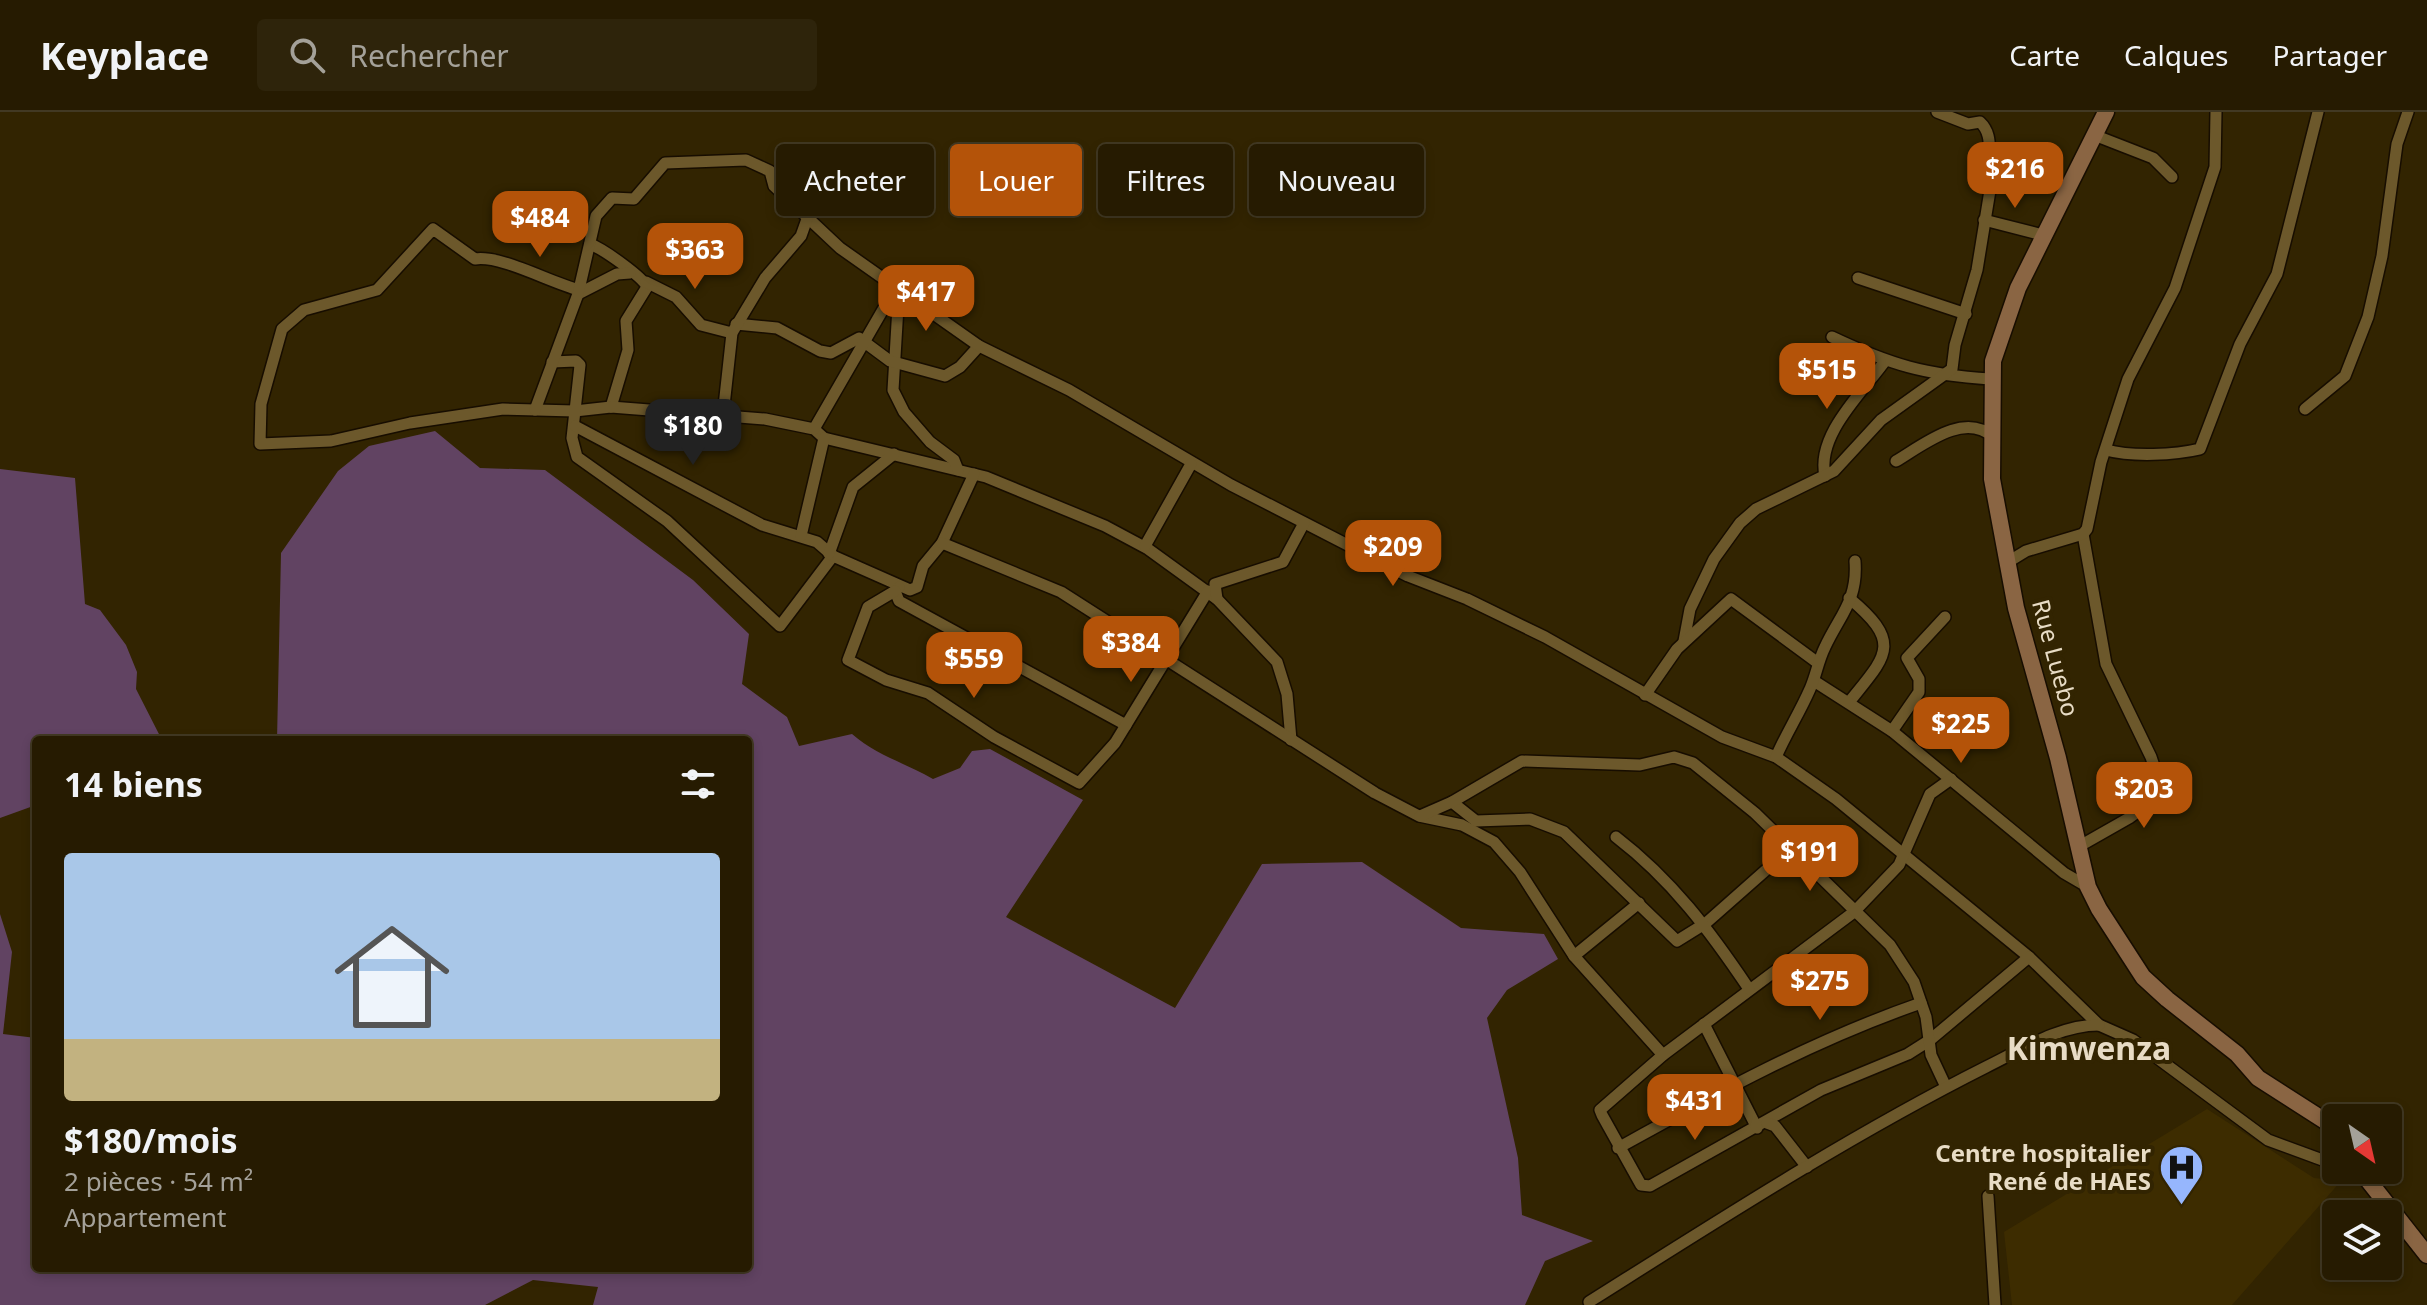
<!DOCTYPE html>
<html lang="fr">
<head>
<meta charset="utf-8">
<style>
  :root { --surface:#261b01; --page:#2e240b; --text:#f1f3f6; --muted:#a4a199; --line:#423923; --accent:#b45309 }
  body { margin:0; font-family:"Noto Sans",sans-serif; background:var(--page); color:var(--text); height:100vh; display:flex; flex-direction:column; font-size:30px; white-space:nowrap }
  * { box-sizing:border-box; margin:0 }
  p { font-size:26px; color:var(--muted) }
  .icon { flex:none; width:44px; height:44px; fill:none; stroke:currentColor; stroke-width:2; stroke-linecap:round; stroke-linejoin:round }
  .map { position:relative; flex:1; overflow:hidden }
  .drawer { position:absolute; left:32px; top:624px; width:720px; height:536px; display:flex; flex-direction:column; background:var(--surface); border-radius:8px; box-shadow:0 4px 12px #0003,0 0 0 2px var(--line) }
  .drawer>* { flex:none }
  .banner { position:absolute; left:776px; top:32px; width:760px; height:72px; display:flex; gap:16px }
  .needle { width:52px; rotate:146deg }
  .controls { position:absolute; left:2322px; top:992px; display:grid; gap:16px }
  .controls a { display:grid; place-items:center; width:80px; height:80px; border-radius:8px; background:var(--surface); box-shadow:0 4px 12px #0003,0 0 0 2px var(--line); font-size:40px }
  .price { position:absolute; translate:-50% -68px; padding:0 18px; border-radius:16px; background:var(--accent); color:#fff; font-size:26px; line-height:52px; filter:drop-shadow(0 2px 4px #0008) }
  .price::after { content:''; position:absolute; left:50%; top:48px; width:24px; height:18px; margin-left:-12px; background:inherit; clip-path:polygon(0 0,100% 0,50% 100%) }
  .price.on { background:#222; color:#fff }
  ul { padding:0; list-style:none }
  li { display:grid; align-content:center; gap:16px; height:424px; padding:0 32px }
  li+li { border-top:2px solid var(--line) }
  li span { display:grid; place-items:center; height:248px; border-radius:8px; color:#555 }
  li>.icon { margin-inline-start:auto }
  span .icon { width:144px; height:144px; fill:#fffc; stroke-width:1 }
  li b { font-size:34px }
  h2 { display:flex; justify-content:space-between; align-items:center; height:96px; padding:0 32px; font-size:34px }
  .pill { padding:0 28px; border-radius:8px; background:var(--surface); box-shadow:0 4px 12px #0003,0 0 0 2px var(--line); font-size:28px; line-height:72px }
  .pill.on { background:var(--accent); color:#fff }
  header { display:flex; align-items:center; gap:48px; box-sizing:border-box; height:112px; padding:0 40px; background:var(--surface); border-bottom:2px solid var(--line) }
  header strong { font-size:38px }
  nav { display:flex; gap:44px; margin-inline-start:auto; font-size:28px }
  .search { width:560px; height:72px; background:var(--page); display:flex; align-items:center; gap:20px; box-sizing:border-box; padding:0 28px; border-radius:8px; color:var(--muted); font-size:30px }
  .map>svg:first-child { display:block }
</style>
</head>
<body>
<header>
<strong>Keyplace</strong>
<div class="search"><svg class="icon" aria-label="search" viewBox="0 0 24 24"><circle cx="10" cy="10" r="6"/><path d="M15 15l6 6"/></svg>Rechercher</div>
<nav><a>Carte</a><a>Calques</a><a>Partager</a></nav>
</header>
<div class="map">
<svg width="2427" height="1193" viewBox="0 0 2427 1193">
  <rect width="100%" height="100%" fill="#322401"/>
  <!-- built -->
  <path fill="#3d2c00" d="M2207 997 2314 1066 2341 1069 2232 1193H2012L2004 1120Z"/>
  <!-- green -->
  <g fill="#614362">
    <path d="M435 319 480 356 545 358 693 468 749 522 742 572 787 605 799 634 852 622C876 643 905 651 933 667L960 656 972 639 990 637 1083 688 1006 805 1175 896 1262 752 1362 750 1461 816 1544 822 1558 847 1507 878 1487 906 1518 1046 1522 1103 1593 1129 1545 1149 1525 1193H593L598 1175 533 1168 485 1193H0V802L12 840 3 922 36 926V1156H748V628H277L281 441 338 359 369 334Z"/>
    <path d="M0 357 75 366 85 492 100 498 126 533 137 560 136 577 162 628H36V693L0 706Z"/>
  </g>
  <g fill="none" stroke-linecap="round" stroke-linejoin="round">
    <defs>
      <g id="street">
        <path d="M2094 23 2153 46 2172 65"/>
        <path d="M1984 108 2043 123"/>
        <path d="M590 132C603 137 643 165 647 175L626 209 628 238 611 295"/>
        <path d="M1858 166 1966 202"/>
        <path d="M646 170 676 185 701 213 732 221"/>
        <path d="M579 178C549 170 501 143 475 147L433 117 377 178 304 198 282 217 261 292 260 332 331 329 410 311 503 297 575 299 611 295 765 307 814 317 824 326 986 365 1105 414 1148 437 1217 487 1277 550 1287 582 1291 628"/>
        <path d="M899 178 893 278 904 300 930 330 954 348 958 358"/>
        <path d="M578 182 617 162 630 161"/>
        <path d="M736 212 777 216 820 239 831 241 859 226 890 249 945 264 960 255 979 234"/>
        <path d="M1832 225C1891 253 1926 263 1990 267"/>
        <path d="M552 250 576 249 580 253 572 326 577 345 667 409 780 514 833 444"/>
        <path d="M2305 297 2345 264 2368 205 2382 144 2397 32 2408 0"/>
        <path d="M535 298 578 182 596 104 612 86 634 87 665 51 746 48 770 59 774 74 840 136 979 234 1069 278 1231 373 1408 464 1467 487 1545 525 1722 625 1776 645 1836 687 2029 845 2099 913 2133 928 2268 1028 2336 1053"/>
        <path d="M723 303 732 221 765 166 801 124 807 107"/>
        <path d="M575 314 762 413 817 430 833 444 910 478 917 475 923 454 942 431 974 362"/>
        <path d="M814 317 896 175"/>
        <path d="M2106 338C2132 345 2175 343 2200 337L2240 232 2277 162 2318 0"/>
        <path d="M1896 349C1923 333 1964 299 1993 325"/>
        <path d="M1825 364C1816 323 1862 281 1885 249"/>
        <path d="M2083 422 2106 552 2151 645 2163 681"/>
        <path d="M801 424 824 326"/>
        <path d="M942 431 1061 480 1375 681 1419 704 1462 713 1494 730 1520 760 1574 844 1663 943"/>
        <path d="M1145 434 1191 352"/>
        <path d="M829 442 853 375 894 342"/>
        <path d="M2008 450 2026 439 2083 422 2087 417 2101 350 2128 267 2175 176 2215 55 2216 0"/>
        <path d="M899 475 895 479 899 489 1126 613"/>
        <path d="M895 479 868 495 848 548 886 568 928 581 994 625 1079 671 1115 631 1208 479"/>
        <path d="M1849 486C1903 531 1887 543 1850 589"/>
        <path d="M1217 487 1215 472 1283 450 1304 411"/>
        <path d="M1684 529 1690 497 1714 447 1740 411 1756 397 1834 359 1881 308 1952 257 1955 233 1977 158 1993 60C1986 43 1995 24 1980 10L1968 12 1937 0"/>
        <path d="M1814 569 1892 619 2064 761 2088 775"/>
        <path d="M1645 583 1677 537 1731 487 1818 551"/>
        <path d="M1892 619 1919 580V567L1907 546 1945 505"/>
        <path d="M1776 645C1786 622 1800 600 1810 577 1816 564 1818 549 1825 535 1840 503 1858 488 1855 449"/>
        <path d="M1951 667 1930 682 1899 753 1854 800 1663 943 1600 998 1602 1003 1641 1073 1650 1074 1821 978 1908 942 1930 928 2029 845"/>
        <path d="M1452 690 1476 709 1530 707 1564 720 1677 829 1706 811 1791 736"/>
        <path d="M1420 704 1452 690 1522 649 1640 653 1674 645 1693 651 1755 701 1890 833 1914 870 1926 905 1931 943 1946 975"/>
        <path d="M1616 725C1672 768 1710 819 1749 877"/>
        <path d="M2078 735 2129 706 2163 681 2178 659"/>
        <path d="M1574 844 1639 791"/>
        <path d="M1704 912 1757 1016"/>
        <path d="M1767 1011 1775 1014 1807 1055"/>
        <path d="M1618 1036C1717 981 1814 928 1921 891"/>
        <path d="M1988 1084 1995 1193"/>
        <path d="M1589 1190C1719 1108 1849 1024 1986 955 2021 938 2059 913 2099 913"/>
      </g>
      <g id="secondary">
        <path d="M2106 0 2018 176 1993 249 1992 367 2016 496 2058 646 2088 775 2099 797 2143 865 2167 887 2237 942 2258 966 2336 1016"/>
        <path d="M2360 1058 2427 1143"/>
      </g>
    </defs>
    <!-- street casing -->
    <use href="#street" stroke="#170d00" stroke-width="14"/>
    <!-- secondary casing -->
    <use href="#secondary" stroke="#170d00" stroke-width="19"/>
    <!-- street -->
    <use href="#street" stroke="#6c582b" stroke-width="11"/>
    <!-- secondary -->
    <use href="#secondary" stroke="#8a6543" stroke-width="16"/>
  </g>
  <!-- icons -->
  <defs>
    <symbol id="hospital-pin" viewBox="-11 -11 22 30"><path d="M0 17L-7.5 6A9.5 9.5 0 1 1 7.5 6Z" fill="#96b6fd" stroke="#322401"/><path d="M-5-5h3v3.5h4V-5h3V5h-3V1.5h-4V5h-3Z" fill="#111"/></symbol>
  </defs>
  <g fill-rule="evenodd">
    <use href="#hospital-pin" x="2156" y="1030" width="51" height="69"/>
  </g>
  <g text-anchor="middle" stroke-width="8" stroke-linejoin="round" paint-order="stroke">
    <!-- street labels -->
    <g font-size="24" fill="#e8dcc5" stroke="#322401">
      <text transform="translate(2055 546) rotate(75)" y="8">Rue Luebo</text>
    </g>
    <!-- poi labels -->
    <g font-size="24" font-weight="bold" fill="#e8dcc5" stroke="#322401" text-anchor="end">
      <text x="2151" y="1050">Centre hospitalier<tspan x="2151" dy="28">René de HAES</tspan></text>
    </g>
    <!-- district labels -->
    <g font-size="32" font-weight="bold" fill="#e8dcc5" stroke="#322401">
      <text x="2089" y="948">Kimwenza</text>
    </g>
  </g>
</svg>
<div class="controls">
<a><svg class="needle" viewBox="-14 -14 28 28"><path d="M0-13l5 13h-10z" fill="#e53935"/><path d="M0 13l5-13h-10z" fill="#a4a199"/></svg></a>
<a><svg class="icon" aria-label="layers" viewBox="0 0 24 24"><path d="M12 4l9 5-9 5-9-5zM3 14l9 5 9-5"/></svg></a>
</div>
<b class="price" style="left:2015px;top:98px">$216</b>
<b class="price" style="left:540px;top:147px">$484</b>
<b class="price" style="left:695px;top:179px">$363</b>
<b class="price" style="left:926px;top:221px">$417</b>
<b class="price" style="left:1827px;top:299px">$515</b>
<b class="price on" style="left:693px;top:355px">$180</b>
<b class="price" style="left:1393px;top:476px">$209</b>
<b class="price" style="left:1131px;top:572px">$384</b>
<b class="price" style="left:974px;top:588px">$559</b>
<b class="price" style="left:1961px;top:653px">$225</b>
<b class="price" style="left:2144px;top:718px">$203</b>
<b class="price" style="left:1810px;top:781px">$191</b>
<b class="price" style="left:1820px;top:910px">$275</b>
<b class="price" style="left:1695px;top:1030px">$431</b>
<div class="banner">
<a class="pill">Acheter</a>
<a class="pill on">Louer</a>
<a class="pill">Filtres</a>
<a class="pill">Nouveau</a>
</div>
<section class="drawer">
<h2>14 biens<svg class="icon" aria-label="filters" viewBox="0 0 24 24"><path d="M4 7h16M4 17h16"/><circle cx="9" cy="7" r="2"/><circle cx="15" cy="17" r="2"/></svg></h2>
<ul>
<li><span style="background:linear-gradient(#a9c7e8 75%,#c2b280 0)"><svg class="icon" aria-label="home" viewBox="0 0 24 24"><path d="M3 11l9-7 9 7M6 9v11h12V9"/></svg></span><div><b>$180/mois</b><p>2 pièces · 54 m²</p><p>Appartement</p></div></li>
</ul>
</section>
</div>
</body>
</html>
